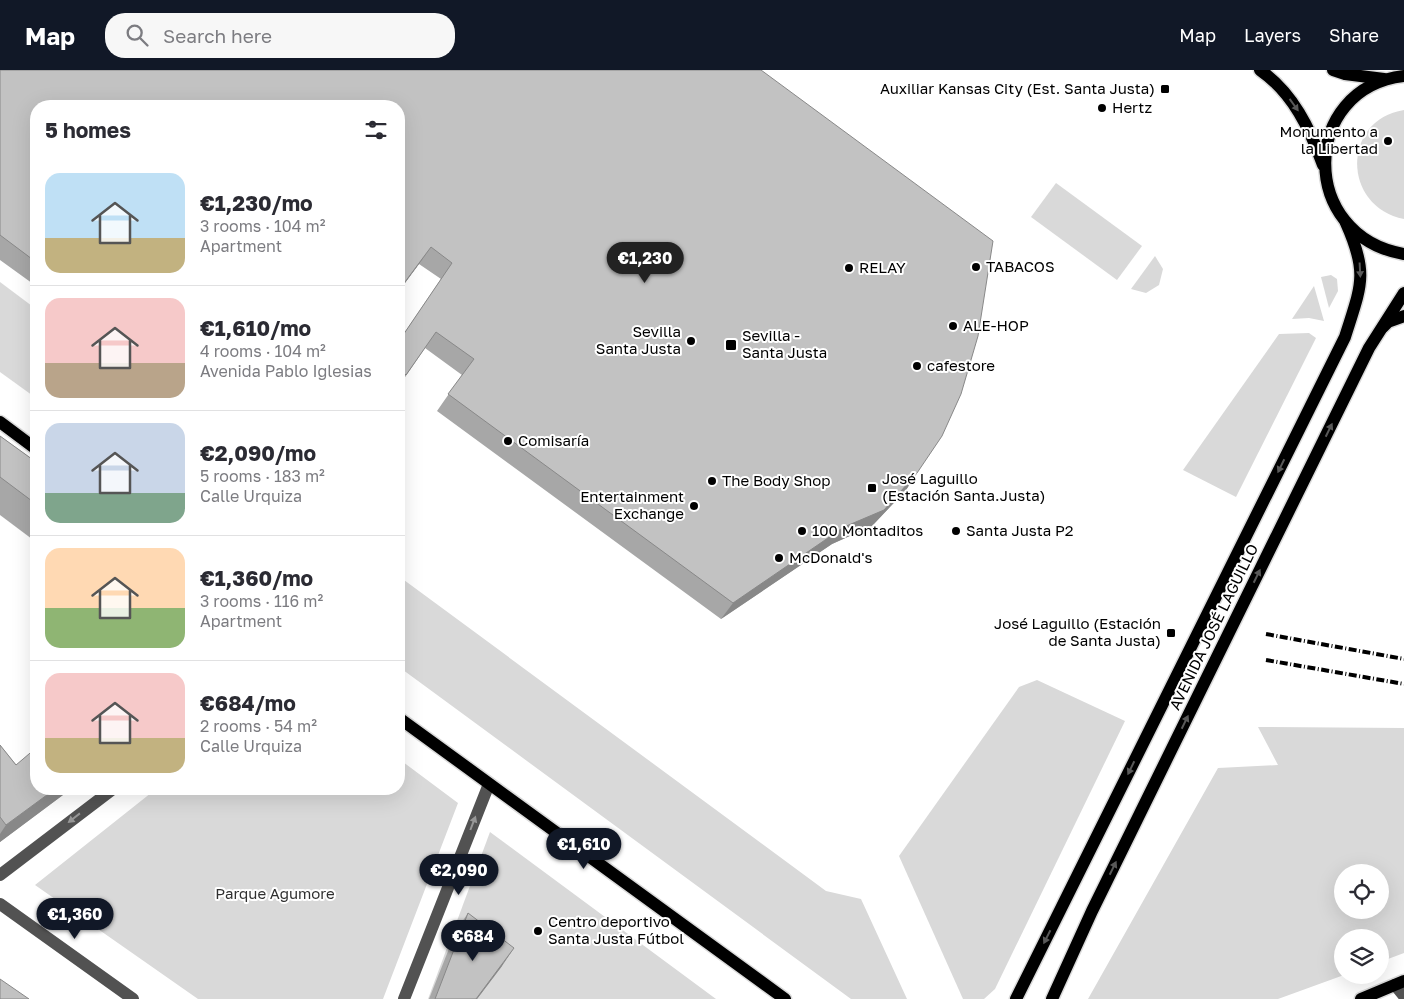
<!DOCTYPE html>
<html lang="en">
<head>
<meta charset="utf-8">
<style>
  :root { --surface:#fff; --page:#f7f7f7; --text:#2b2b33; --muted:#7c7c81; --line:#e1e1e2; --accent:#111827 }
  body { margin:0; font-family:"Golos Text",sans-serif; background:var(--page); color:var(--text); height:100vh; display:flex; flex-direction:column; font-size:19px; white-space:nowrap }
  * { box-sizing:border-box; margin:0 }
  p { font-size:16px; color:var(--muted) }
  .icon { flex:none; width:28px; height:28px; fill:none; stroke:currentColor; stroke-width:2; stroke-linecap:round; stroke-linejoin:round }
  .map { position:relative; flex:1; overflow:hidden }
  .side { position:absolute; left:30px; top:30px; width:375px; height:695px; display:flex; flex-direction:column; background:var(--surface); border-radius:20px; box-shadow:0 5px 20px #0002 }
  .side>* { flex:none }
  .tools { position:absolute; left:1334px; top:794px; display:grid; gap:10px }
  .tools a { display:grid; place-items:center; width:55px; height:55px; border-radius:50%; background:var(--surface); box-shadow:0 5px 20px #0002; font-size:25px }
  .price { position:absolute; translate:-50% -42px; padding:0 11px; border-radius:18px; background:var(--accent); color:#fff; font-size:16px; line-height:32px; filter:drop-shadow(0 1px 2px #0008) }
  .price::after { content:''; position:absolute; left:50%; top:30px; width:15px; height:11px; margin-left:-8px; background:inherit; clip-path:polygon(0 0,100% 0,50% 100%) }
  .price.active { background:#222; color:#fff }
  ul { padding:0; list-style:none }
  li { display:flex; align-items:center; gap:15px; height:125px; padding:0 15px }
  li+li { border-top:1px solid var(--line) }
  li span { display:grid; place-items:center; flex:none; width:140px; height:100px; border-radius:15px; color:#555 }
  li>.icon { margin-inline-start:auto }
  span .icon { width:60px; height:60px; fill:#fffc; stroke-width:1 }
  li b { font-size:21px }
  h2 { display:flex; justify-content:space-between; align-items:center; height:60px; padding:0 15px; font-size:21px }
  header { display:flex; align-items:center; gap:30px; box-sizing:border-box; height:70px; padding:0 25px; background:var(--accent); color:#fff }
  header strong { font-size:24px }
  nav { display:flex; gap:28px; margin-inline-start:auto; font-size:18px }
  .search { width:350px; height:45px; background:var(--page); display:flex; align-items:center; gap:12px; box-sizing:border-box; padding:0 18px; border-radius:20px; color:var(--muted); font-size:19px }
  .map>svg:first-child { display:block }
</style>
</head>
<body>
<header>
<strong>Map</strong>
<div class="search"><svg class="icon" aria-label="search" viewBox="0 0 24 24"><circle cx="10" cy="10" r="6"/><path d="M15 15l6 6"/></svg>Search here</div>
<nav><a>Map</a><a>Layers</a><a>Share</a></nav>
</header>
<div class="map">
<svg width="1404" height="929" viewBox="0 0 1404 929">
  <rect width="100%" height="100%" fill="#fff"/>
  <!-- green -->
  <g fill="#d9d9d9" fill-rule="evenodd">
    <path d="M1404 40V149C1342 137 1341 50 1404 40Z"/>
    <path d="M1056 113 1142 176 1117 210 1031 147Z"/>
    <path d="M1155 186 1163 199 1159 215 1146 223 1131 219Z"/>
    <path d="M1331 205 1337 209 1338 221 1329 238 1321 207Z"/>
    <path d="M0 212 36 239V328L0 302Z"/>
    <path d="M1314 216 1324 251 1309 248 1292 249Z"/>
    <path d="M1309 263 1316 268 1236 427 1183 400 1279 264Z"/>
    <path d="M404 510 826 821 861 829 907 929H851L399 597V517Z"/>
    <path d="M1037 610 1125 651 995 919 984 929H963L899 786 1019 617Z"/>
    <path d="M1258 657 1404 658V883L1380 892V868H1342L1344 905 1278 929H1088L1218 698 1278 695ZM1342 802H1380V840H1342Z"/>
    <path d="M399 689 458 733 383 929H198L35 815 156 719H399Z"/>
    <path d="M490 762 716 929H428Z"/>
  </g>
  <g fill="none" stroke-linecap="round" stroke-linejoin="round">
    <defs>
      <g id="major">
        <path d="M1260 0C1293 23 1310 59 1323 95"/>
        <path d="M1333 0 1345 4 1384 9"/>
        <path d="M1404 6C1300 18 1298 166 1404 184"/>
        <path d="M1383 257 1388 252 1404 246"/>
        <path d="M0 352 36 379"/>
        <path d="M399 648 785 929"/>
        <path d="M1016 929 1345 267C1361 216 1369 204 1346 153"/>
        <path d="M1052 929 1092 841 1369 278 1404 223"/>
        <path d="M1361 929 1404 911"/>
      </g>
    </defs>
    <!-- major casing -->
    <use href="#major" stroke="#dbdbdb" stroke-width="15"/>
    <!-- minor -->
    <g stroke="#525252" stroke-width="12">
      <path d="M0 805 113 719"/>
      <path d="M0 834 133 929"/>
      <path d="M1395 915 1404 926"/>
      <path d="M404 929 489 714"/>
    </g>
    <!-- major -->
    <use href="#major" stroke="#000" stroke-width="12"/>
    <!-- rail -->
    <g stroke="#000" stroke-width="4" stroke-dasharray="8 2.5 1 2.5" stroke-linecap="butt">
      <path d="M1266 564 1404 589"/>
      <path d="M1266 590 1404 614"/>
    </g>
  </g>
  <!-- wall -->
  <g fill="#a7a7a7">
    <path d="M0 0H761L917 403 906 420 872 456 832 474 721 549 437 341 462 305 425 278 399 316V271L441 209 419 194 399 221V36H36V216L0 190Z"/>
    <path d="M0 366 36 392V472L0 445Z"/>
    <path d="M0 675 36 719H71L0 772Z"/>
    <path d="M468 843 502 896 477 929H429L456 861Z"/>
  </g>
  <!-- shaded-wall -->
  <g fill="#888">
    <path d="M431 177 419 194 399 221V220Z"/>
    <path d="M917 403 906 420 872 456 832 474 721 549 733 533Z"/>
    <path d="M55 719H71L0 772V764L6 755Z"/>
    <path d="M514 878 502 896 477 929H476Z"/>
  </g>
  <!-- building -->
  <g fill="#c2c2c2" stroke="#888">
    <path d="M0 0H761L993 171 978 266 961 324 942 366 917 403 884 440 844 457 733 533 448 324 474 289 436 262 406 305 399 299V271L452 193 431 177 399 220V36H36V192L0 165Z"/>
    <path d="M0 366 36 392V434L0 407Z"/>
    <path d="M0 675 16 695 36 678V719H55L6 755 0 747Z"/>
    <path d="M468 843 514 878 476 929H435Z"/>
    <path d="M0 909 29 929H0Z"/>
  </g>
  <!-- one-way arrows -->
  <defs><path id="oneway-solid" d="M-6-.8H1V-3.2L6.5 0L1 3.2V.8H-6Z" transform="scale(1.25)"/></defs>
  <g fill="#595959">
    <use href="#oneway-solid" transform="translate(1294 35) rotate(54)"/>
    <use href="#oneway-solid" transform="translate(1360 200) rotate(87)"/>
    <use href="#oneway-solid" transform="translate(1329 360) rotate(-64)"/>
    <use href="#oneway-solid" transform="translate(1281 396) rotate(116)"/>
    <use href="#oneway-solid" transform="translate(1257 506) rotate(-64)"/>
    <use href="#oneway-solid" transform="translate(1185 652) rotate(-64)"/>
    <use href="#oneway-solid" transform="translate(1131 698) rotate(116)"/>
    <use href="#oneway-solid" transform="translate(1113 798) rotate(-64)"/>
    <use href="#oneway-solid" transform="translate(1047 867) rotate(117)"/>
  </g>
  <g fill="#979797">
    <use href="#oneway-solid" transform="translate(74 748) rotate(142)"/>
    <use href="#oneway-solid" transform="translate(473 753) rotate(-69)"/>
  </g>
  <!-- markers -->
  <g fill="#000" stroke="#fff" stroke-width="2">
    <rect x="1160" y="14" width="10" height="10" rx="2.5"/>
    <circle cx="1102" cy="38" r="5"/>
    <circle cx="1388" cy="71" r="5"/>
    <circle cx="976" cy="197" r="5"/>
    <circle cx="849" cy="198" r="5"/>
    <circle cx="953" cy="256" r="5"/>
    <circle cx="691" cy="271" r="5"/>
    <rect x="725" y="269" width="12" height="12" rx="2.5"/>
    <circle cx="917" cy="296" r="5"/>
    <circle cx="508" cy="371" r="5"/>
    <circle cx="712" cy="411" r="5"/>
    <rect x="867" y="413" width="10" height="10" rx="2.5"/>
    <circle cx="694" cy="436" r="5"/>
    <circle cx="802" cy="461" r="5"/>
    <circle cx="956" cy="461" r="5"/>
    <circle cx="779" cy="488" r="5"/>
    <rect x="1166" y="558" width="10" height="10" rx="2.5"/>
    <circle cx="538" cy="861" r="5"/>
  </g>
  <g text-anchor="middle" stroke-width="4" stroke-linejoin="round" paint-order="stroke">
    <!-- poi labels -->
    <g font-size="15" fill="#000" stroke="#fff" text-anchor="start">
      <text x="1155" y="24" text-anchor="end">Auxiliar Kansas City (Est. Santa Justa)</text>
      <text x="1112" y="43">Hertz</text>
      <text x="1378" y="67" text-anchor="end">Monumento a<tspan x="1378" dy="17">la Libertad</tspan></text>
      <text x="986" y="202">TABACOS</text>
      <text x="859" y="203">RELAY</text>
      <text x="963" y="261">ALE-HOP</text>
      <text x="681" y="267" text-anchor="end">Sevilla<tspan x="681" dy="17">Santa Justa</tspan></text>
      <text x="742" y="271">Sevilla -<tspan x="742" dy="17">Santa Justa</tspan></text>
      <text x="927" y="301">cafestore</text>
      <text x="518" y="376">Comisaría</text>
      <text x="882" y="414">José Laguillo<tspan x="882" dy="17">(Estación Santa.Justa)</tspan></text>
      <text x="722" y="416">The Body Shop</text>
      <text x="684" y="432" text-anchor="end">Entertainment<tspan x="684" dy="17">Exchange</tspan></text>
      <text x="812" y="466">100 Montaditos</text>
      <text x="966" y="466">Santa Justa P2</text>
      <text x="789" y="493">McDonald's</text>
      <text x="1161" y="559" text-anchor="end">José Laguillo (Estación<tspan x="1161" dy="17">de Santa Justa)</tspan></text>
      <text x="548" y="857">Centro deportivo<tspan x="548" dy="17">Santa Justa Fútbol</tspan></text>
    </g>
    <!-- street labels -->
    <g font-size="15" fill="#000" stroke="#fff">
      <text transform="translate(1214 557) rotate(-64)" y="5">AVENIDA JOSÉ LAGUILLO</text>
    </g>
    <!-- park labels -->
    <g font-size="15" fill="#303030" stroke="#fff">
      <text x="275" y="829">Parque Agumore</text>
    </g>
  </g>
</svg>
<div class="tools">
<a><svg class="icon" aria-label="locate" viewBox="0 0 24 24"><circle cx="12" cy="12" r="6"/><path d="M12 2v4M12 18v4M2 12h4M18 12h4"/></svg></a>
<a><svg class="icon" aria-label="layers" viewBox="0 0 24 24"><path d="M12 4l9 5-9 5-9-5zM3 14l9 5 9-5"/></svg></a>
</div>
<b class="price active" style="left:645px;top:214px">€1,230</b>
<b class="price" style="left:584px;top:800px">€1,610</b>
<b class="price" style="left:459px;top:826px">€2,090</b>
<b class="price" style="left:75px;top:870px">€1,360</b>
<b class="price" style="left:473px;top:892px">€684</b>
<section class="side">
<h2>5 homes<svg class="icon" aria-label="filters" viewBox="0 0 24 24"><path d="M4 7h16M4 17h16"/><circle cx="9" cy="7" r="2"/><circle cx="15" cy="17" r="2"/></svg></h2>
<ul>
<li><span style="background:linear-gradient(#bfe0f5 65%,#c2b280 0)"><svg class="icon" aria-label="home" viewBox="0 0 24 24"><path d="M3 11l9-7 9 7M6 9v11h12V9"/></svg></span><div><b>€1,230/mo</b><p>3 rooms · 104 m²</p><p>Apartment</p></div></li>
<li><span style="background:linear-gradient(#f6c9c9 65%,#b9a48a 0)"><svg class="icon" aria-label="home" viewBox="0 0 24 24"><path d="M3 11l9-7 9 7M6 9v11h12V9"/></svg></span><div><b>€1,610/mo</b><p>4 rooms · 104 m²</p><p>Avenida Pablo Iglesias</p></div></li>
<li><span style="background:linear-gradient(#c9d6e8 70%,#7fa58c 0)"><svg class="icon" aria-label="home" viewBox="0 0 24 24"><path d="M3 11l9-7 9 7M6 9v11h12V9"/></svg></span><div><b>€2,090/mo</b><p>5 rooms · 183 m²</p><p>Calle Urquiza</p></div></li>
<li><span style="background:linear-gradient(#ffd9b3 60%,#8fb573 0)"><svg class="icon" aria-label="home" viewBox="0 0 24 24"><path d="M3 11l9-7 9 7M6 9v11h12V9"/></svg></span><div><b>€1,360/mo</b><p>3 rooms · 116 m²</p><p>Apartment</p></div></li>
<li><span style="background:linear-gradient(#f6c9c9 65%,#c2b280 0)"><svg class="icon" aria-label="home" viewBox="0 0 24 24"><path d="M3 11l9-7 9 7M6 9v11h12V9"/></svg></span><div><b>€684/mo</b><p>2 rooms · 54 m²</p><p>Calle Urquiza</p></div></li>
</ul>
</section>
</div>
</body>
</html>
